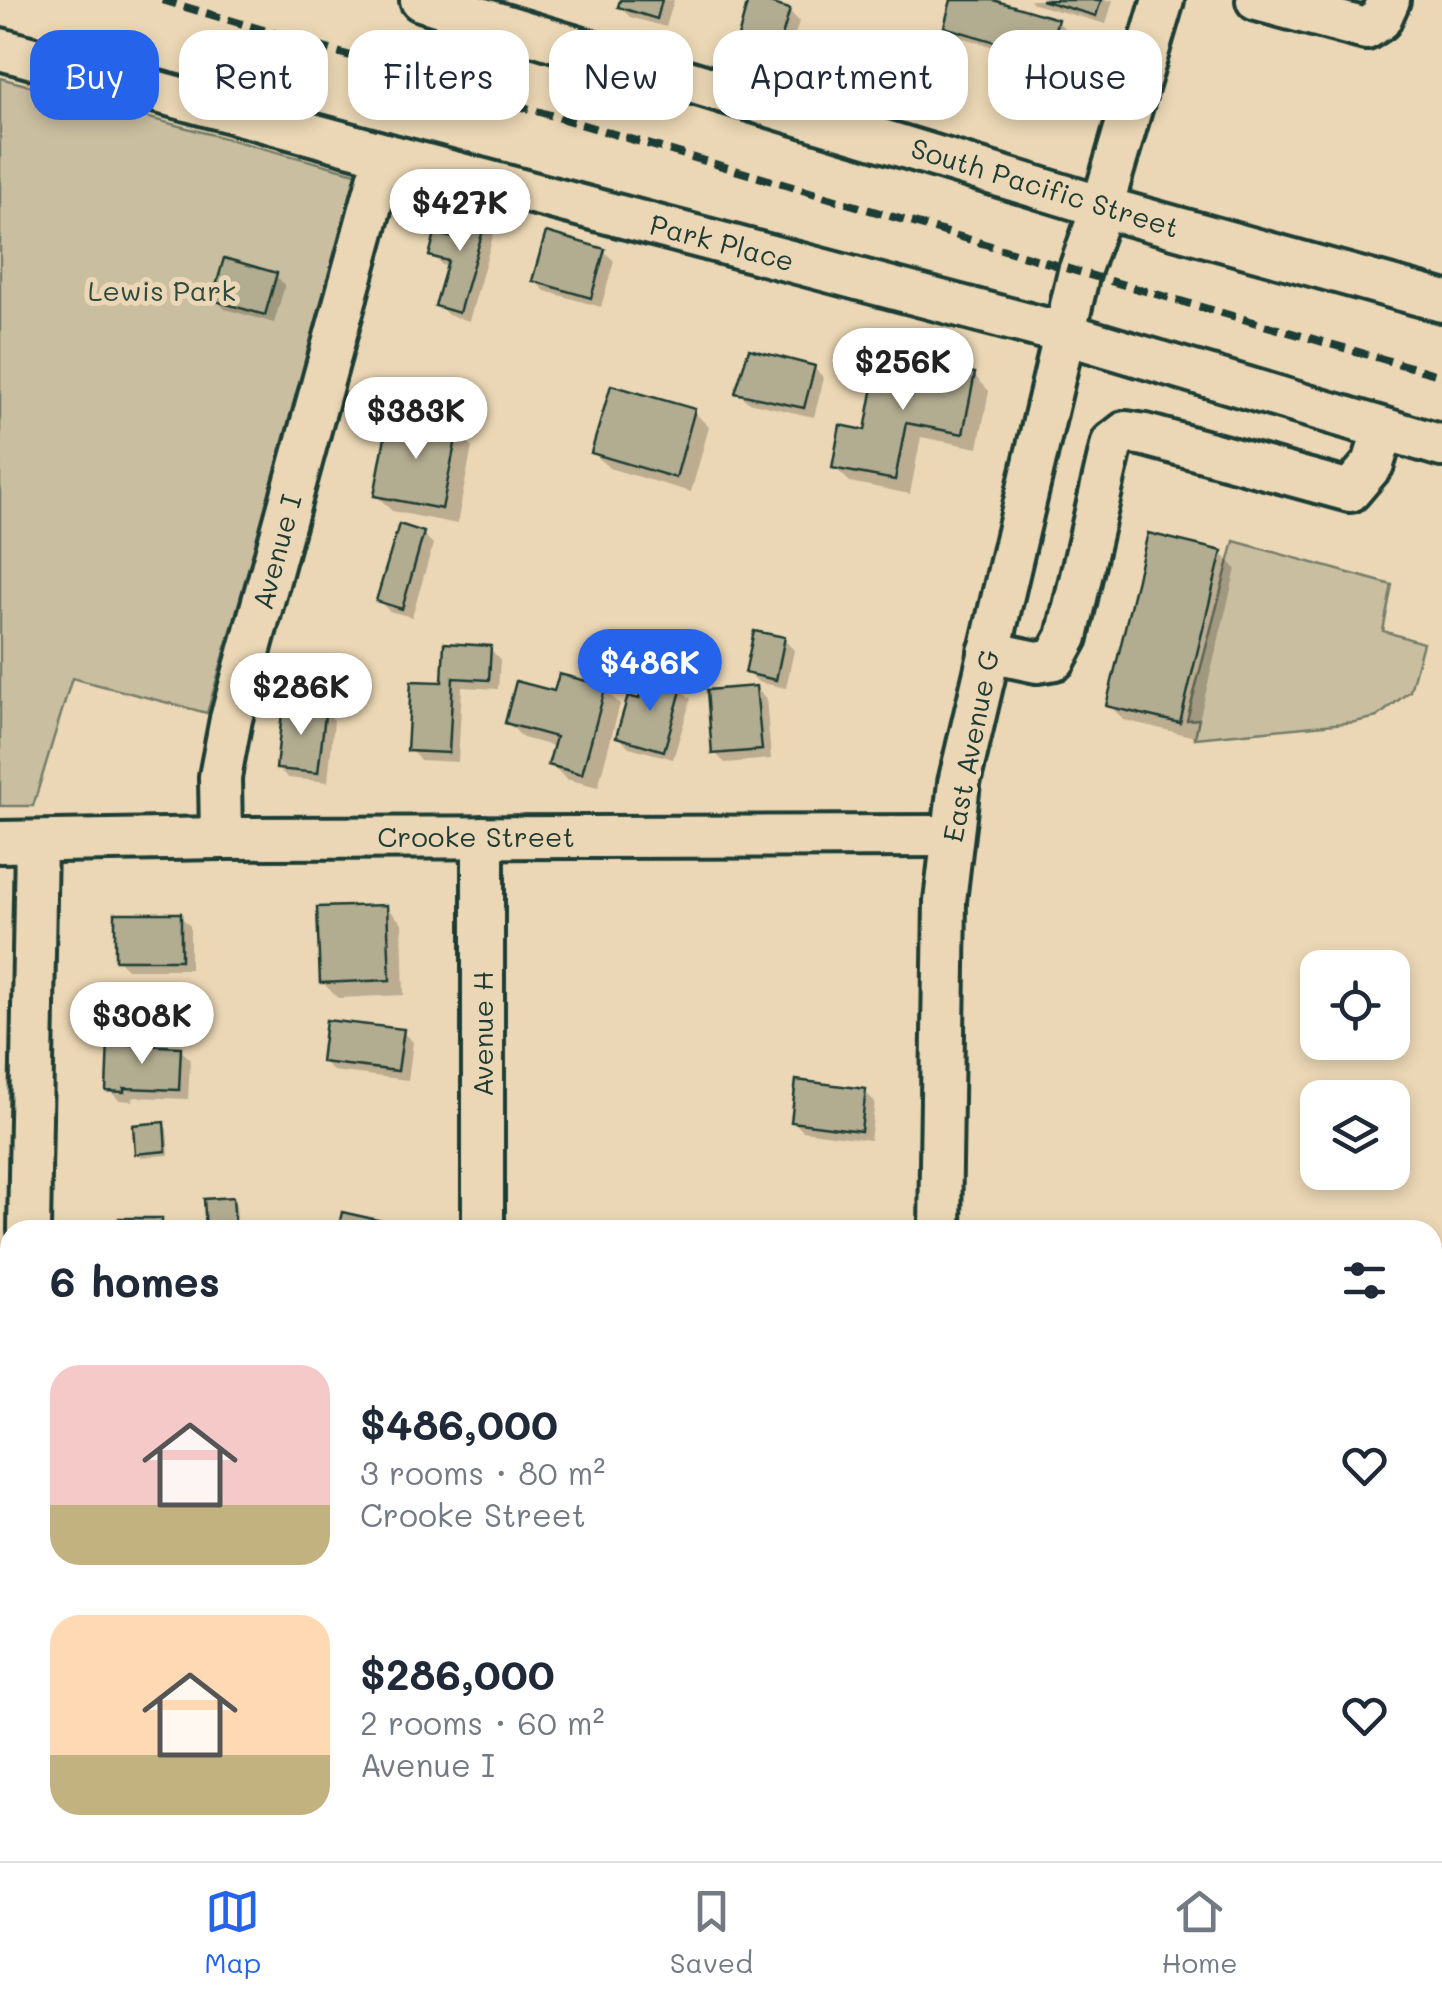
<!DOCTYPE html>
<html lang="en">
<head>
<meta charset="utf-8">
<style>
  :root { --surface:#fff; --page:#f6f6f7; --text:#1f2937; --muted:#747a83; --line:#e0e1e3; --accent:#2563eb }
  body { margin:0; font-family:Mali,sans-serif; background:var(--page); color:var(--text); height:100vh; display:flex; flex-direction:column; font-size:38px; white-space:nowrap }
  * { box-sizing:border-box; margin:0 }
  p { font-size:32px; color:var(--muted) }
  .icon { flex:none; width:55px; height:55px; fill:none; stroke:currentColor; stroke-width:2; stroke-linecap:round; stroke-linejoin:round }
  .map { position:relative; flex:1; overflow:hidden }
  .side { position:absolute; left:0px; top:1220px; width:1442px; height:642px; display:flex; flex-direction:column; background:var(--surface); border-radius:30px 30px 0 0; box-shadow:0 5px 15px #0003 }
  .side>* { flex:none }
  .hud { position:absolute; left:30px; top:30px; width:1382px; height:90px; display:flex; gap:20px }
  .fabs { position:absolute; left:1300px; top:950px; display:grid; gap:20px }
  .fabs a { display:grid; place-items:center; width:110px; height:110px; border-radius:20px; background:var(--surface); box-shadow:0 5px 15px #0003; font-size:50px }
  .price { position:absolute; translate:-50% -85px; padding:0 22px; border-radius:35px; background:#fff; color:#222; font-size:32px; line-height:65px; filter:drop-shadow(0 2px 5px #0008) }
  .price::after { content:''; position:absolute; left:50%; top:60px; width:30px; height:22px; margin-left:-15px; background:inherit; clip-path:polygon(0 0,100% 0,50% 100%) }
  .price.active { background:var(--accent); color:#fff }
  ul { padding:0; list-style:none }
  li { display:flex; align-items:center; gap:30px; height:250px; padding:0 50px }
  li span { display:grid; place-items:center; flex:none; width:280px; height:200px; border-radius:30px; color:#555 }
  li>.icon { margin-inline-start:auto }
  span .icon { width:120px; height:120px; fill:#fffc; stroke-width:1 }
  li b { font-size:42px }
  h2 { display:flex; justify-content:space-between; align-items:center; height:120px; padding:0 50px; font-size:42px }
  .tag { padding:0 35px; border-radius:30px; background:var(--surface); box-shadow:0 5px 15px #0003; font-size:35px; line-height:90px }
  .tag.active { background:var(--accent); color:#fff }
  .tabs { display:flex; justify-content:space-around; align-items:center; height:140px; border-top:2px solid var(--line); background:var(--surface); font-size:28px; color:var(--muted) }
  .tabs a { display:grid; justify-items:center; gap:5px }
  .tabs .active { color:var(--accent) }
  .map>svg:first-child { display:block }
</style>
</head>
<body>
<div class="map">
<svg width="1442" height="1861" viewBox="0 0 1442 1861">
  <rect width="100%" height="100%" fill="#ebd7b5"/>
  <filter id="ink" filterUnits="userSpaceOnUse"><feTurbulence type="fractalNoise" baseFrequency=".01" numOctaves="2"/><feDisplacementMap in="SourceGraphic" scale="20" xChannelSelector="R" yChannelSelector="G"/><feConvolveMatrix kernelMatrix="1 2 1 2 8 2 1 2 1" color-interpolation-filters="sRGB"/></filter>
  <g filter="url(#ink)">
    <!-- green -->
    <g fill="#cabea0" stroke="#747e6a" stroke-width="2.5">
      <path d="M0 78 363 175 207 713 72 678 33 806H0Z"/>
      <path d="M1234 541 1392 585 1383 631 1423 643 1410 691 1377 717 1355 722 1195 738 1199 719 1187 720Z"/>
    </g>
    <!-- shadow -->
    <g fill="#0003">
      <path d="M622 0H674L666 27 630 17 620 7Z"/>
      <path d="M954 0H984L1057 21 1067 31 1057 65 956 36 946 26Z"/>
      <path d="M1030 0H1113L1106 24 1034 4Z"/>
      <path d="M1264 0H1399L1389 36Z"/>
      <path d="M789 11 799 21 786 65 748 54 738 44Z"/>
      <path d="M489 205 499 215 469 321 448 315 438 305 449 267 442 265 432 255 458 242Z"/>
      <path d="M604 251 614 261 601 307 545 291 535 281Z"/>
      <path d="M275 275 285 285 274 323 225 309 215 299Z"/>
      <path d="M814 368 824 378 814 417 748 402 738 392Z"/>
      <path d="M974 375 989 391 978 448 921 437 910 494 850 482 834 467 867 433Z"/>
      <path d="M694 412 709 427 691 492 609 468 594 453Z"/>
      <path d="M457 432 472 447 457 524 392 511 376 495Z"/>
      <path d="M423 534 433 544 412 617 389 611 379 601Z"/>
      <path d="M1221 553 1236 569 1195 737 1124 720 1109 705Z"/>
      <path d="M784 640 794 650 786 688 758 682 748 672Z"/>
      <path d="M446 646 490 649 500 659 498 689 462 687 458 762 420 760 410 750 444 685Z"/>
      <path d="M755 688 766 698 771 759 725 763 715 753Z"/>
      <path d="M604 689 620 704 598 787 566 779 551 764 556 747 523 738 508 723 556 694Z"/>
      <path d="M681 689 691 699 673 759 629 747 619 737 641 702Z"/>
      <path d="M324 710 334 720 328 782 288 778 278 768Z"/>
      <path d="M386 907 402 923 404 995 338 998 322 982Z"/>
      <path d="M180 916 190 926V969H127L117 959Z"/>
      <path d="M402 1032 413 1042 408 1080 333 1071 323 1061Z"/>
      <path d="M121 1042 126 1047 180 1049 190 1059 188 1099 133 1097V1101L119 1100 109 1090Z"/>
      <path d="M865 1092 875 1102 870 1140 803 1131 793 1121Z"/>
      <path d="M163 1125 167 1129 169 1155 142 1157 137 1153Z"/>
      <path d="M232 1200 236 1204 238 1230H209L207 1202Z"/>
      <path d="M73 1852H123L122 1859 78 1857Z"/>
      <rect x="697" y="1852" width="84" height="9"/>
      <path d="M1073 1852H1294L1300 1859 1301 1852H1357L1365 1861H1089V1858L1077 1856Z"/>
    </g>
    <!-- building -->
    <g fill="#b2ac91" stroke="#1f3d34" stroke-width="2.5">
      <path d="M620 0H662L657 19 618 7Z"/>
      <path d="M748 0H759L790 9 776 57 736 45Z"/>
      <path d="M951 0H993L1058 19 1047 57 944 27Z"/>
      <path d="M1041 0H1101L1096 16Z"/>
      <path d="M468 197 491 203 459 313 435 306 448 261 429 256 435 233 456 239Z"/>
      <path d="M546 232 605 249 591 298 532 281Z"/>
      <path d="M224 258 277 273 265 315 212 300Z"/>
      <path d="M749 349 815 366 804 408 735 393Z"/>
      <path d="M879 354 975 373 963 434 906 423 895 480 832 468 840 425 865 430Z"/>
      <path d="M611 385 695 409 676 478 591 453Z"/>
      <path d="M389 416 458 429 442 509 374 496Z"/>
      <path d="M399 524 424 532 402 609 376 601Z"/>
      <path d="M1148 533 1222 551 1180 723 1106 706Z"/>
      <path d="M754 631 785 637 776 680 745 673Z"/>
      <path d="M444 643 491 646 489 680 453 678 449 753 407 751 411 681 442 682Z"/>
      <path d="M559 674 606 686 582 774 548 765 556 737 505 723 516 681 554 691Z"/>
      <path d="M645 676 682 687 664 751 616 737 628 696 639 699Z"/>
      <path d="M756 686 762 750 712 754 707 690Z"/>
      <path d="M283 703 326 707 318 773 276 769Z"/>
      <path d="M387 905 390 980 320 983 317 907Z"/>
      <rect x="115" y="913" width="66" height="47"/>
      <path d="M326 1020 404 1029 398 1071 321 1062Z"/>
      <path d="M108 1039H122V1044L181 1047 179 1090 124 1088V1092L106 1091Z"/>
      <path d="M796 1080 866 1089 861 1131 791 1122Z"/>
      <path d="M164 1122 166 1151 135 1154 133 1125Z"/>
      <path d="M233 1197 235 1229 206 1230 204 1199Z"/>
      <path d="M342 1212 391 1223 389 1230H338Z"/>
      <rect x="119" y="1218" width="43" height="12"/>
      <path d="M1432 1465 1442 1467V1502L1432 1500Z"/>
      <rect x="695" y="1852" width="71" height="9"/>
      <path d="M1088 1852H1284L1282 1861H1086Z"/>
      <path d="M1299 1852H1356L1354 1861H1297Z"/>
    </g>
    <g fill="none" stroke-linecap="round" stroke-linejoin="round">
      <defs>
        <g id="minor">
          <path d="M421 0 1102 207 1442 301"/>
          <path d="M1257 0 1366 29 1380 20 1389 0"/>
          <path d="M0 49 385 154 1066 334 1442 446"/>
          <path d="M989 652 1037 662 1055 659 1067 637 1112 443 1126 432 1145 435 1350 491 1373 464 1384 429"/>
          <path d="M483 837V1230"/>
          <path d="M221 838 220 777 231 719 385 154"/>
          <path d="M0 842 221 838 952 836"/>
          <path d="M29 1230 36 842"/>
          <path d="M940 1230 945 901 959 783 1079 272 1102 207 1163 0"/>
          <path d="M0 1639H10"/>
          <path d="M1432 1649H1442"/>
          <path d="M1432 1794H1442"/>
          <path d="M484 1852V1861"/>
          <path d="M935 1852V1861"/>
          <path d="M18 1861V1852"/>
          <path d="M1397 1861V1852"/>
        </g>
      </defs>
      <!-- minor casing -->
      <use href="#minor" stroke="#1f3d34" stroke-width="48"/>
      <!-- minor -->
      <use href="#minor" stroke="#ebd7b5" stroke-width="40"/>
      <!-- rail -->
      <path stroke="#1f3d34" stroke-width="8" stroke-dasharray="15 8" stroke-linecap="butt" d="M162 0 1079 272 1442 376"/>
    </g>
  </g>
  <g text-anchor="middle" stroke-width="10" stroke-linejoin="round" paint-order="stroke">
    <!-- street labels -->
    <g font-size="28" fill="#1f3d34" stroke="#ebd7b5">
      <text transform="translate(1045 188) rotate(17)" y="10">South Pacific Street</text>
      <text transform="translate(722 243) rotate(15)" y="10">Park Place</text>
      <text transform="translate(277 552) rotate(-75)" y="10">Avenue I</text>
      <text transform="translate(971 746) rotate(-79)" y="10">East Avenue G</text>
      <text x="476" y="847">Crooke Street</text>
      <text transform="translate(483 1034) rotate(-90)" y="10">Avenue H</text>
    </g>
    <!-- park labels -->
    <g font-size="28" fill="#304a3f" stroke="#ebd7b5">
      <text x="162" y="301">Lewis Park</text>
    </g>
  </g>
</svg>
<div class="fabs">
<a><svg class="icon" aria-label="locate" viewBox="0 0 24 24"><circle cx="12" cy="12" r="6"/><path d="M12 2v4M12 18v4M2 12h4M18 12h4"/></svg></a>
<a><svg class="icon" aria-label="layers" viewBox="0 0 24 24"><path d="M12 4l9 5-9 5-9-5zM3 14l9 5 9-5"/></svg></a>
</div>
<b class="price" style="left:460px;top:254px">$427K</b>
<b class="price" style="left:903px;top:413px">$256K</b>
<b class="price" style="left:416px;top:462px">$383K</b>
<b class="price active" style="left:650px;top:714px">$486K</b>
<b class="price" style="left:301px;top:738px">$286K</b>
<b class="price" style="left:142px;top:1067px">$308K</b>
<div class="hud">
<a class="tag active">Buy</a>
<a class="tag">Rent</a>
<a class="tag">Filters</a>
<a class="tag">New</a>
<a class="tag">Apartment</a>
<a class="tag">House</a>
</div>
<section class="side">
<h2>6 homes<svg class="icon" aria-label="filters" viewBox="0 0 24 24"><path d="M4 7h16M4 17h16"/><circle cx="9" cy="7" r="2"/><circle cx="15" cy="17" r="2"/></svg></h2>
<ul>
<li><span style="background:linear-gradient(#f6c9c9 70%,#c2b280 0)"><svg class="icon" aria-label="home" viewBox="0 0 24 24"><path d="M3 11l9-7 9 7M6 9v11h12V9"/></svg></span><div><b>$486,000</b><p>3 rooms · 80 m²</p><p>Crooke Street</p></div><svg class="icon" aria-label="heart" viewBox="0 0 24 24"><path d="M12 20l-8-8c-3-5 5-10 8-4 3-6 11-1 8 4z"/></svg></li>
<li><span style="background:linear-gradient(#ffd9b3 70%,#c2b280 0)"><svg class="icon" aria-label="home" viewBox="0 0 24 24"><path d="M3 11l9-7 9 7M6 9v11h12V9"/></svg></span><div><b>$286,000</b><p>2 rooms · 60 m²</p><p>Avenue I</p></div><svg class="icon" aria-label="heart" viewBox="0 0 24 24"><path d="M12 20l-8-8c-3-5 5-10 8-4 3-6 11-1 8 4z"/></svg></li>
</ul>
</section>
</div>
<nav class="tabs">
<a class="active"><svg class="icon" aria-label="map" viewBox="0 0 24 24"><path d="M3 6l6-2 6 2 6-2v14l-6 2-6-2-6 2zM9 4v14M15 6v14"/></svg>Map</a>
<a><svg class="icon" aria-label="saved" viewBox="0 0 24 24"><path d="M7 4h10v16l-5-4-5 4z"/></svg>Saved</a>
<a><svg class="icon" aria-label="home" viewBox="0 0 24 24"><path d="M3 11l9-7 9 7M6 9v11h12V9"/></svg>Home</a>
</nav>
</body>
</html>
